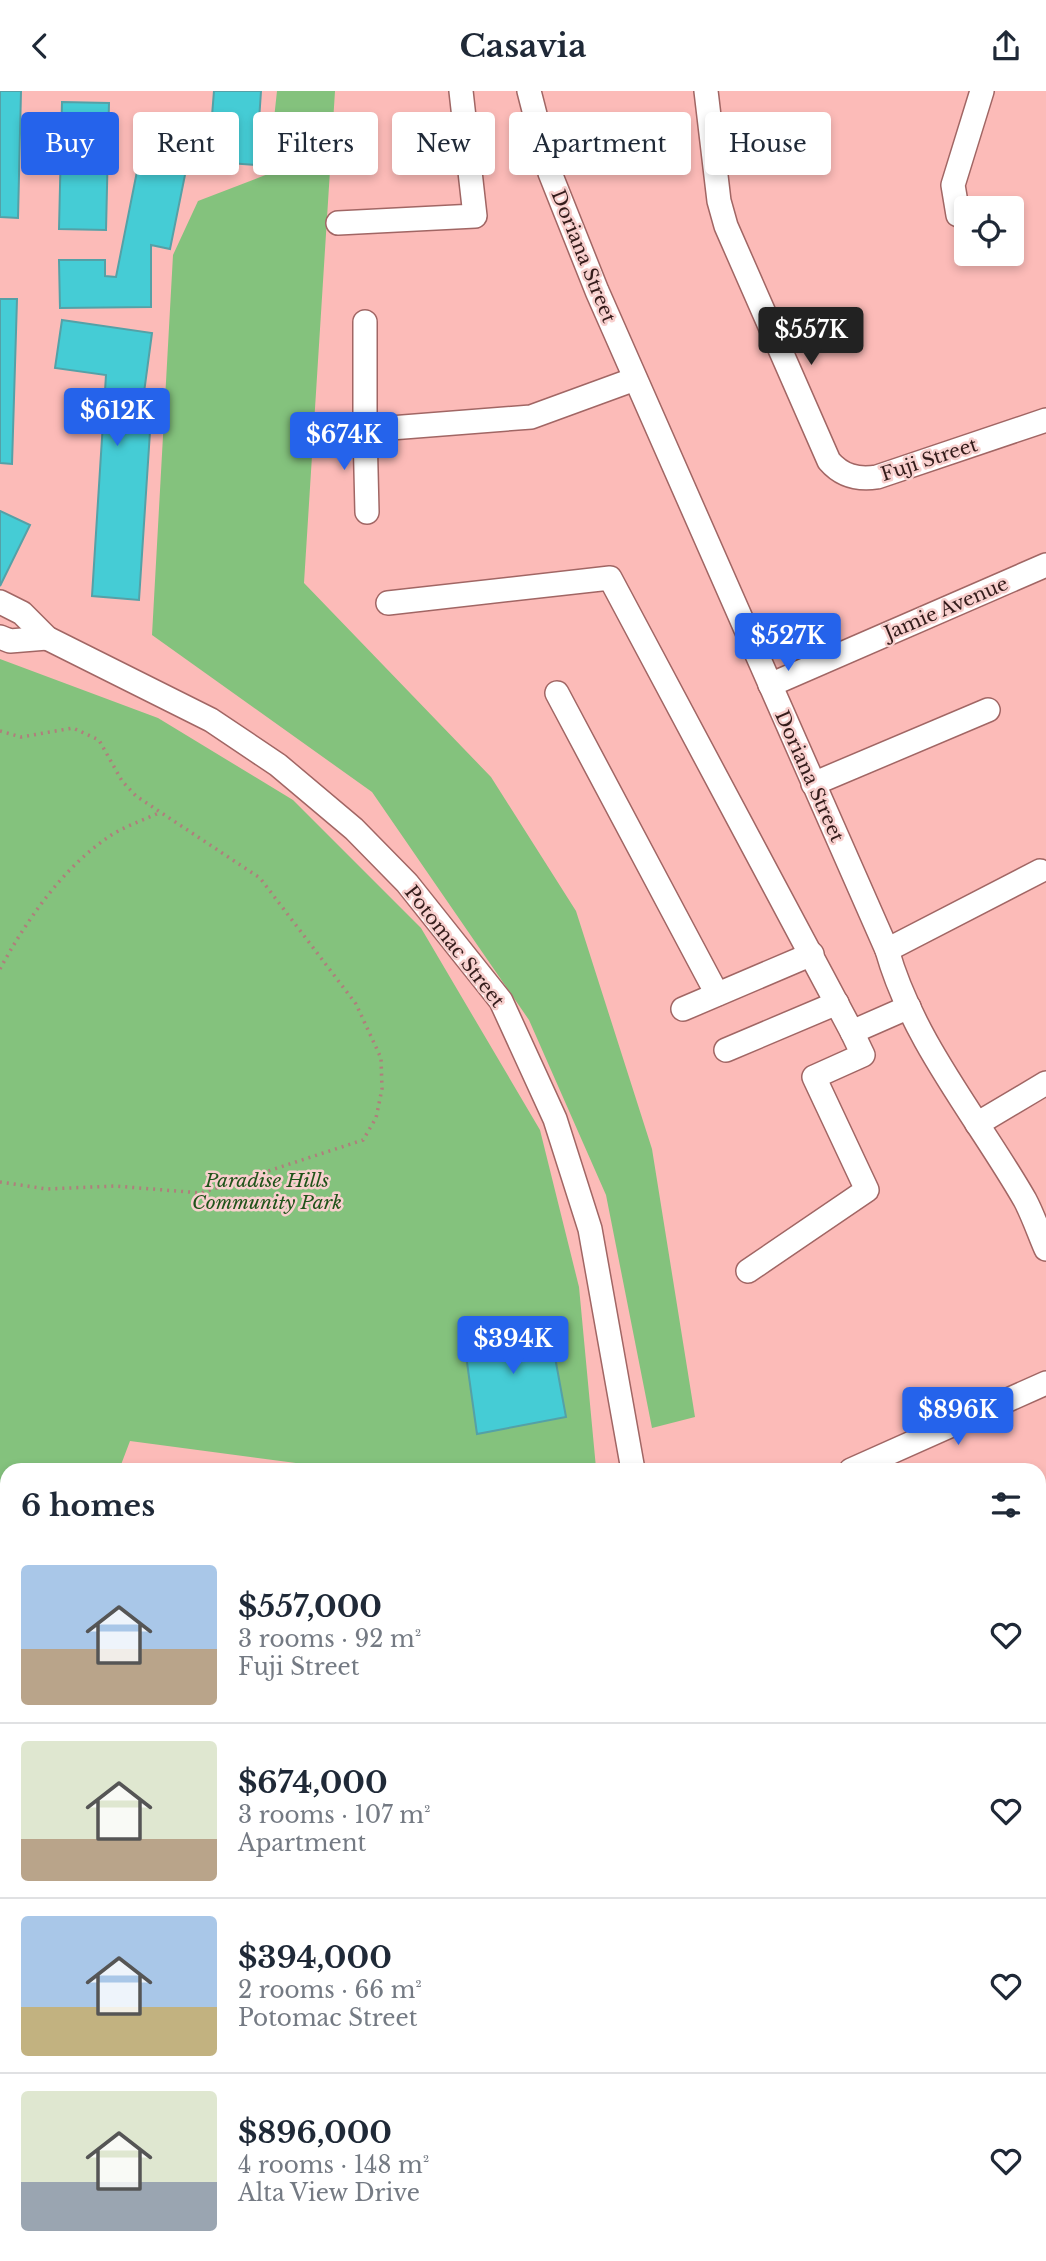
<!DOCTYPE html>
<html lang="en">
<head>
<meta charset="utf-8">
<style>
  :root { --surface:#fff; --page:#f6f6f7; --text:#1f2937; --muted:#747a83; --line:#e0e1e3; --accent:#2563eb }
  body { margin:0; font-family:"Libre Baskerville",serif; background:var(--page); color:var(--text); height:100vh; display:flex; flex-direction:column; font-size:26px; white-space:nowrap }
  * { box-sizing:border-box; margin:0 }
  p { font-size:23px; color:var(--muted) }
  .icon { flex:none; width:38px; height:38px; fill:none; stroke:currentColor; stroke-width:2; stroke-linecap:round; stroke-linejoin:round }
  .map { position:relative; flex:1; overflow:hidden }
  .details { position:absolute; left:0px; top:1372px; width:1046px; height:798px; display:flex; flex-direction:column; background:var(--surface); border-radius:21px 21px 0 0; box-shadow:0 4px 10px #0003 }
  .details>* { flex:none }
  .top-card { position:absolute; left:21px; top:21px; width:1004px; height:63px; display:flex; gap:14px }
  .fabs { position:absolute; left:954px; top:105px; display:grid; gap:14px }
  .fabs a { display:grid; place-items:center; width:70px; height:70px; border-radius:7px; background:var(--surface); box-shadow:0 4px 10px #0003; font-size:35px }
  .price { position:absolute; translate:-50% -60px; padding:0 16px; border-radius:7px; background:var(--accent); color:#fff; font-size:23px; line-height:46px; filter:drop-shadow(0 2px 4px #0008) }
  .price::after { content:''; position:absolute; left:50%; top:42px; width:21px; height:16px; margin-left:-10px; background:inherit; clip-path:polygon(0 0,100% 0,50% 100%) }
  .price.active { background:#222; color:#fff }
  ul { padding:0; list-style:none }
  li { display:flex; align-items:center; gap:21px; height:175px; padding:0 21px }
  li+li { border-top:2px solid var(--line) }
  li span { display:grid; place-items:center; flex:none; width:196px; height:140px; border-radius:7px; color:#555 }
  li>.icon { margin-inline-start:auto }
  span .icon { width:84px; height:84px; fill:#fffc; stroke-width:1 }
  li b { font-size:30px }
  h2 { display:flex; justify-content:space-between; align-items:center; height:84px; padding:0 21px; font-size:30px }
  .chip { padding:0 24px; border-radius:7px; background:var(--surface); box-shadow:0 4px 10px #0003; font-size:24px; line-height:63px }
  .chip.active { background:var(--accent); color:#fff }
  header { display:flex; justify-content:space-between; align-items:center; height:91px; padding:0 21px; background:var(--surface); font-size:32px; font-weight:700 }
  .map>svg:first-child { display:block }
</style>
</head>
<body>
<header><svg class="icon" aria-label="back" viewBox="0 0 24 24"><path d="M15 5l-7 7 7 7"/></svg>Casavia<svg class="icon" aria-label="share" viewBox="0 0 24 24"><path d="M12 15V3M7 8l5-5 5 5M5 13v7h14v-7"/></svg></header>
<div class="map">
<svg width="1046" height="2170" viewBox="0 0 1046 2170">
  <rect width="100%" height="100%" fill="#fcbbb8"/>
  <!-- green -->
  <g fill="#84c27d">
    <path d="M277 0H335L304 492 491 686 576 820 652 1058 695 1326 652 1337 606 1104 529 929 372 701 152 544 173 164 198 110 268 83Z"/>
    <path d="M0 568 158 627 293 709 421 837 540 1039 579 1196 596 1377 349 1379 130 1350 119 1379H7V1642L0 1653Z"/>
  </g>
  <!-- building -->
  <g fill="#45ccd5" stroke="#54a1a7" stroke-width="2">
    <path d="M0 0H21L18 127 0 126Z"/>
    <path d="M214 0H261L256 74 188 69 170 158 151 154V216L60 217 59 169H105V185L116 186 148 25 211 37Z"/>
    <path d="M62 11 109 12 106 139 59 138Z"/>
    <path d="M0 208H17L12 373 0 372Z"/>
    <path d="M62 229 152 242 143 309 152 310 139 509 92 505 106 284 55 277Z"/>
    <path d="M0 420 30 434 0 495Z"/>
    <path d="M548 1228 566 1326 477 1343 463 1243Z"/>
  </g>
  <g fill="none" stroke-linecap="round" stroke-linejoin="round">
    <defs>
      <g id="minor">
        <path d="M529 0 550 82 597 200 887 859C913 951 978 1027 1025 1109 1033 1124 1039 1142 1046 1158"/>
        <path d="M706 0 719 110 726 135 829 370C842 385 857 389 877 386L1046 329"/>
        <path d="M958 124 953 94 982 0"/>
        <path d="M338 132 475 125 461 0"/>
        <path d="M365 231V339L531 326 635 288"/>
        <path d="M365 339 367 421"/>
        <path d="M0 511 22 522 47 547 211 629 278 674 354 738 407 792 501 910 555 1028 590 1138 633 1379"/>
        <path d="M388 512 610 487 852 941"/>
        <path d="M0 546 10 550 47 547"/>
        <path d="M770 594 1046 474"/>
        <path d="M557 602 717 903"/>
        <path d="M813 693 988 619"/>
        <path d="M887 859 1040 780"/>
        <path d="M683 918 812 863"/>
        <path d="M726 959 837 912"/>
        <path d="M977 1033 1046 992"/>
        <path d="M748 1180 867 1099 814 986 863 964 852 941 909 916"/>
        <path d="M851 1379 1046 1292"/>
        <path d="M0 1875 7 1863"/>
        <path d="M0 1998 7 2000"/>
        <path d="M555 2163 559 2170"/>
        <path d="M818 2163 822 2170"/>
      </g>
    </defs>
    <!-- minor casing -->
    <use href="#minor" stroke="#a16664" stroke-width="26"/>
    <!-- path -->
    <g stroke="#b07e7c" stroke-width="3.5" stroke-dasharray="2 5" stroke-linecap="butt">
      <path d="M0 640 21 646 73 637 99 649 122 690 136 705 260 787 356 913 381 967 382 998 376 1027 363 1049 201 1102 115 1095 47 1098 0 1091"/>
      <path d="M0 878C26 830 62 778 107 747 122 736 144 729 161 721"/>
    </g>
    <!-- minor -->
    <use href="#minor" stroke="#fff" stroke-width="23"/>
  </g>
  <g text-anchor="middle" stroke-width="5" stroke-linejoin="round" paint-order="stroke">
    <!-- street labels -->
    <g font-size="19" fill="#341c1b" stroke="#f8d0ce">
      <text transform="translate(584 165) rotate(68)" y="7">Doriana Street</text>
      <text transform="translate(929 368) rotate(-18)" y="7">Fuji Street</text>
      <text transform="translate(946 517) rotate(-23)" y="7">Jamie Avenue</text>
      <text transform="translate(810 685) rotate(66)" y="7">Doriana Street</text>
      <text transform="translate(455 855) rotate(52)" y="7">Potomac Street</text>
    </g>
    <!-- park labels -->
    <g font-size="19" font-style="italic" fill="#20531a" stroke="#f8d0ce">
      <text x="267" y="1096">Paradise Hills<tspan x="267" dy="22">Community Park</tspan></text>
    </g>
  </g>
</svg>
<div class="fabs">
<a><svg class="icon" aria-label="locate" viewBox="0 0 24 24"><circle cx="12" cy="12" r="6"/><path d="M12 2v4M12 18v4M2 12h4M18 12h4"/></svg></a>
</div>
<b class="price active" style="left:811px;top:276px">$557K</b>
<b class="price" style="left:117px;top:357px">$612K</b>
<b class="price" style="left:344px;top:381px">$674K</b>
<b class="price" style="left:788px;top:582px">$527K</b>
<b class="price" style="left:513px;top:1285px">$394K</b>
<b class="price" style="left:958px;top:1356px">$896K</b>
<div class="top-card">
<a class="chip active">Buy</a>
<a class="chip">Rent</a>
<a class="chip">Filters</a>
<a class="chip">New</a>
<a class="chip">Apartment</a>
<a class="chip">House</a>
</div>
<section class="details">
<h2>6 homes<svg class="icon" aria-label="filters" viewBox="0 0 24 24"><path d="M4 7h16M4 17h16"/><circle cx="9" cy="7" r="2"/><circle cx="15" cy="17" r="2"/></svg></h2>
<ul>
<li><span style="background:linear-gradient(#a9c7e8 60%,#b9a48a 0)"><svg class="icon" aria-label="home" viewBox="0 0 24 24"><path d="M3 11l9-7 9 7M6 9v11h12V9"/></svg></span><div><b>$557,000</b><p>3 rooms · 92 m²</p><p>Fuji Street</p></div><svg class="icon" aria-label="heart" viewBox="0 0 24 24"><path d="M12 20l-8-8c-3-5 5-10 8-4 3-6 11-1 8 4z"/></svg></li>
<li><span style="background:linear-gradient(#dfe7d0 70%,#b9a48a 0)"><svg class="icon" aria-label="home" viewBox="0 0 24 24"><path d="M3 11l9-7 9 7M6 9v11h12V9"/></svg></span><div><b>$674,000</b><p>3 rooms · 107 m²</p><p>Apartment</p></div><svg class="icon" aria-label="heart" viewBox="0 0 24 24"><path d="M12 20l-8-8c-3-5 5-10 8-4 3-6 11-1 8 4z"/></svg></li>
<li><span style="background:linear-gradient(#a9c7e8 65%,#c2b280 0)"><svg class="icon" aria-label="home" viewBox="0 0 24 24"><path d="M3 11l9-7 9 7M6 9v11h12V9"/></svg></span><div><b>$394,000</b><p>2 rooms · 66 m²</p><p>Potomac Street</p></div><svg class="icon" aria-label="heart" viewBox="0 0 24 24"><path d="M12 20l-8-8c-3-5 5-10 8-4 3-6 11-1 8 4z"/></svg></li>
<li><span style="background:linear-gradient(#dfe7d0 65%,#9aa5b1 0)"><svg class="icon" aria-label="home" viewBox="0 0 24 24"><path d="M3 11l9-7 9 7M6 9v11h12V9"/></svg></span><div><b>$896,000</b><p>4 rooms · 148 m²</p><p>Alta View Drive</p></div><svg class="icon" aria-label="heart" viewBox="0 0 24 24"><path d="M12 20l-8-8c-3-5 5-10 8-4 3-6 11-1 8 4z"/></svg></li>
</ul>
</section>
</div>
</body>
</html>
